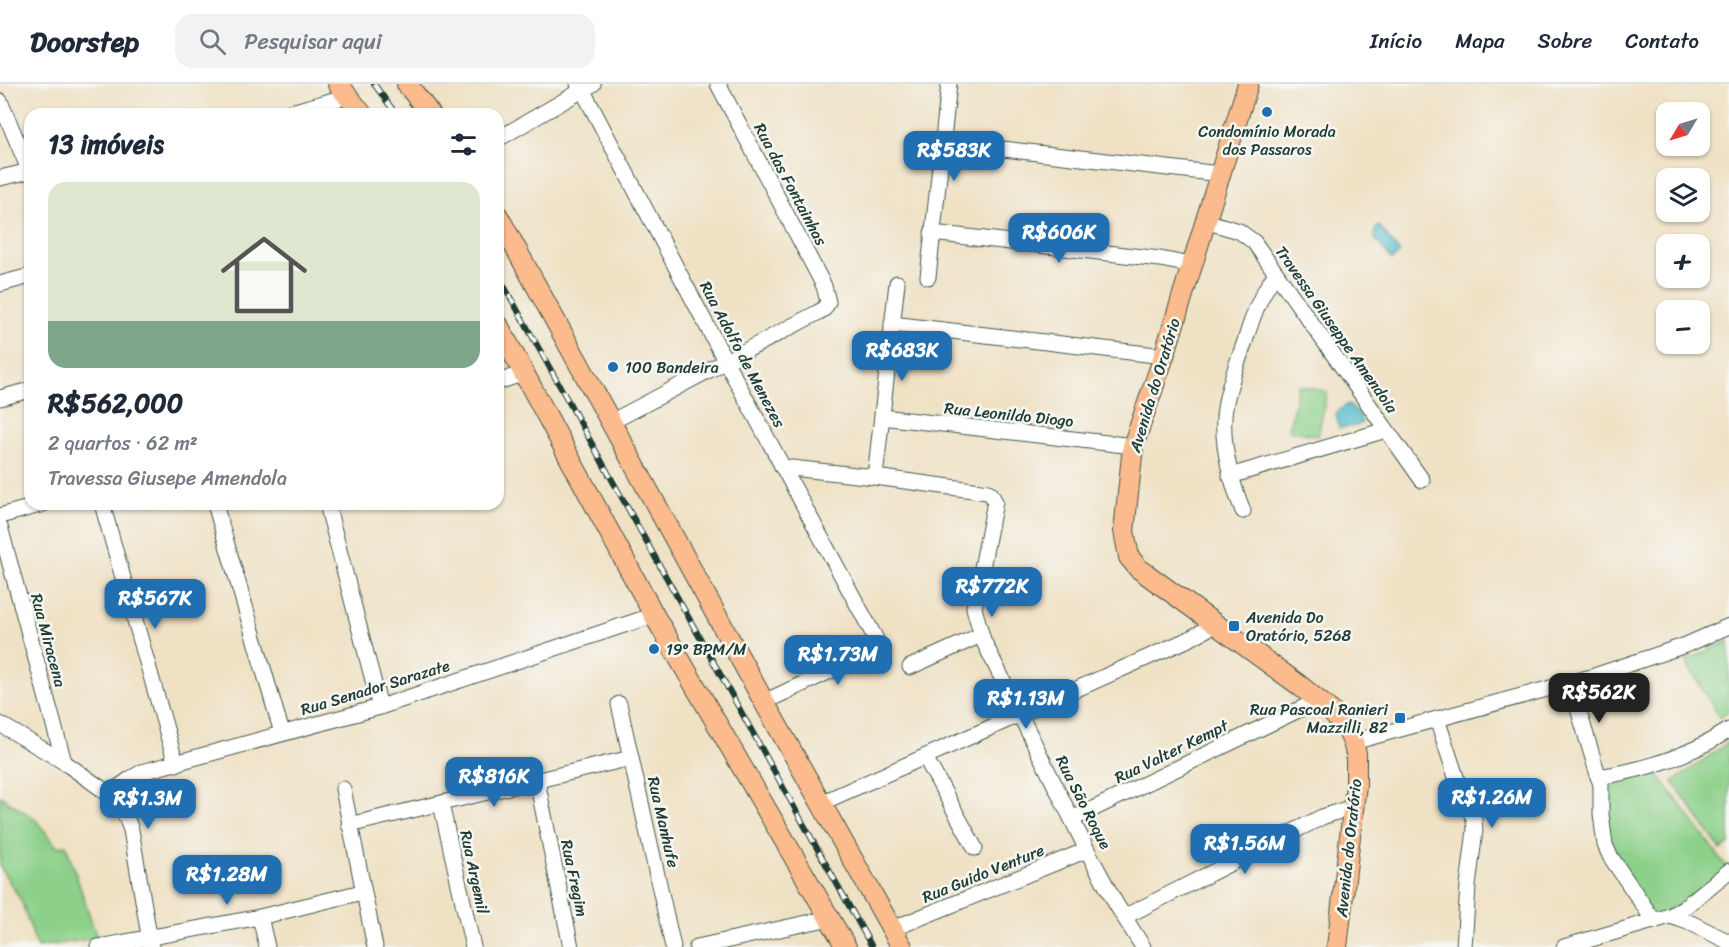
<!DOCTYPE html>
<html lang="pt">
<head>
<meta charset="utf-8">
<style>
  :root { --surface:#fff; --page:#f2f2f3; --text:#1f2937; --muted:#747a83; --line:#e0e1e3; --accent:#1f6fb2 }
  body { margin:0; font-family:Sriracha,sans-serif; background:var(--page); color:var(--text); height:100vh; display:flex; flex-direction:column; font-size:22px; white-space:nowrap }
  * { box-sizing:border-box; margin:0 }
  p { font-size:20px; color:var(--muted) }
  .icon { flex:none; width:33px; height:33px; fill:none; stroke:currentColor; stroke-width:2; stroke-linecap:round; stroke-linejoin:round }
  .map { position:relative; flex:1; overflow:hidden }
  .drawer { position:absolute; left:24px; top:24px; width:480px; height:402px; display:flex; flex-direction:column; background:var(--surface); border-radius:18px; box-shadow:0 2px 4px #0004 }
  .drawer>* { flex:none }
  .needle { width:39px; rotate:232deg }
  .tools { position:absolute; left:1656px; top:18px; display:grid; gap:12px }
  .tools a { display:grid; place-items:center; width:54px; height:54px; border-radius:12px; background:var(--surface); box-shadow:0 2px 4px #0004; font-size:30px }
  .price { position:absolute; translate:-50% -51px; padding:0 14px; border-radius:12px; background:var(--accent); color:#fff; font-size:20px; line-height:39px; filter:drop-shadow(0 2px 3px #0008) }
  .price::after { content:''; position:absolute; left:50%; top:36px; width:18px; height:14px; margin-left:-9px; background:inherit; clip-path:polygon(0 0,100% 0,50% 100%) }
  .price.selected { background:#222; color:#fff }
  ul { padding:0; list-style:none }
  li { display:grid; align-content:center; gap:12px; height:318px; padding:0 24px }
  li+li { border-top:2px solid var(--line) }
  li span { display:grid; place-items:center; height:186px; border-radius:18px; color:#555 }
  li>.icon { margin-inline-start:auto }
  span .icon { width:108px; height:108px; fill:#fffc; stroke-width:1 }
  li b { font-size:26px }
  h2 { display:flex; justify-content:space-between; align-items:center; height:72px; padding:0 24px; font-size:26px }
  header { display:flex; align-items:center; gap:36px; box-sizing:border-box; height:84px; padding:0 30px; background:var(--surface); border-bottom:2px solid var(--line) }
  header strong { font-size:28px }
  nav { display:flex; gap:33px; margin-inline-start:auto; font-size:21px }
  .search { width:420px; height:54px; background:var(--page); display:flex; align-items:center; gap:15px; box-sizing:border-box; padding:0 21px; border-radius:18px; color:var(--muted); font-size:22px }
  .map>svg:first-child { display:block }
</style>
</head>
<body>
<header>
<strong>Doorstep</strong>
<div class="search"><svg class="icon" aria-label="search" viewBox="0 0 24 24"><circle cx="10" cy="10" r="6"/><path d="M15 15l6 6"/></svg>Pesquisar aqui</div>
<nav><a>Início</a><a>Mapa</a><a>Sobre</a><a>Contato</a></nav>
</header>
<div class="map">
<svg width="1729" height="863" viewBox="0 0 1729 863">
  <rect width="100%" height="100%" fill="#f6f6f2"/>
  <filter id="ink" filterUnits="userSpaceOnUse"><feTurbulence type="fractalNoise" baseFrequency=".0167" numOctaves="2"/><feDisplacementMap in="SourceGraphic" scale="12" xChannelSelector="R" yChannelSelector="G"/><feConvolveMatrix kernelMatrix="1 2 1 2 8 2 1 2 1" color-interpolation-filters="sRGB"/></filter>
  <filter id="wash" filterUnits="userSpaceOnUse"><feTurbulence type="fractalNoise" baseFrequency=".008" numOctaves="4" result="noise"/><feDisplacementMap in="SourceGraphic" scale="24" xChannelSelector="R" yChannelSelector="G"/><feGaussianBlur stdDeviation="1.35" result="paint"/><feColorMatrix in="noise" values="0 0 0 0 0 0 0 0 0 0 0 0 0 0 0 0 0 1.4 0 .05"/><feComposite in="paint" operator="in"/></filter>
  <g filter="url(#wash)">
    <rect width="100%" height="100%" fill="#efe1c4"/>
    <!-- green -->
    <g fill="#8cd089" stroke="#56865e" stroke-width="1.5">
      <path d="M1298 301 1327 308 1318 352 1289 346Z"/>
      <path d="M1729 557V627L1720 634 1685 577Z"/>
      <path d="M1729 658V760L1721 766 1673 698Z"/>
      <path d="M1656 688 1729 786 1654 837 1613 777 1601 701Z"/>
      <path d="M0 712 35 735 57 763 66 761 97 854 37 863 21 816 0 783Z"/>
    </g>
    <!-- water -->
    <g fill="#52bdce" stroke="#387d81" stroke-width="1.5">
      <path d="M1379 142 1400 169 1392 176 1375 155V145Z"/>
      <path d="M1348 320 1360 332 1362 339 1357 342 1339 344 1336 329Z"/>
    </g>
  </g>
  <g filter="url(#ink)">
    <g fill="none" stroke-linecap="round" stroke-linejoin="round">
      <defs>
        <g id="minor">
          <path d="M578 0 582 5 726 278 877 557V563L873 567 764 618"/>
          <path d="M0 17 30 88"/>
          <path d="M284 30 348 12"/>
          <path d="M498 55 593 0"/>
          <path d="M942 58 1220 90"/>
          <path d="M0 94 30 87"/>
          <path d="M1205 137 1239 147 1254 158 1422 396"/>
          <path d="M932 149 1160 175 1191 181"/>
          <path d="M928 193 949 0"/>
          <path d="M0 200 30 192"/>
          <path d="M892 240 1164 272"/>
          <path d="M498 298 524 289"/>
          <path d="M0 314 30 306"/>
          <path d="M882 333 1133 362"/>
          <path d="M611 338 817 229 824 225 828 218 824 202 718 0"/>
          <path d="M782 383 875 393 988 408 991 410 995 418 974 524 983 556 1087 766 1116 820 1143 863"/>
          <path d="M1230 392 1386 346"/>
          <path d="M875 393 897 199"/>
          <path d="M102 420 176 680"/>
          <path d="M215 420 282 649"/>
          <path d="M327 420 380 623"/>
          <path d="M1243 427C1231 397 1222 365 1224 333 1226 307 1237 281 1245 257 1253 232 1260 210 1276 190"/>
          <path d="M0 432 43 420"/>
          <path d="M0 443 64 678"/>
          <path d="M910 583 981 551"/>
          <path d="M1570 598 1601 701V730L1605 761 1610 772 1654 837"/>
          <path d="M619 620 673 863"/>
          <path d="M1437 635 1459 702 1474 735 1475 746 1468 802 1464 863"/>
          <path d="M0 640 64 678 109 710 125 730 131 746 151 863"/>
          <path d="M1353 658 1591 593 1686 561 1729 542"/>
          <path d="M925 673 975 764"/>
          <path d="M1598 693C1646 686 1689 672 1729 646"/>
          <path d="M537 697 571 863"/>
          <path d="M343 705 375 863"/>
          <path d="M109 710 130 695 142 688 380 623 654 531"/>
          <path d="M821 719 1189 555 1216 540"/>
          <path d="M441 720 473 863"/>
          <path d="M1072 735 1319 616"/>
          <path d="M349 741 631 674"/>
          <path d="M1670 832 1691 839 1729 858"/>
          <path d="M260 833 267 863"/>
          <path d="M1124 833 1322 733 1355 722"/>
          <path d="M892 845 1087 766"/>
          <path d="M98 863 260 833 362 808"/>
          <path d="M697 863 830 834"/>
          <path d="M1564 863 1670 832 1686 822 1729 787"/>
        </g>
        <g id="major">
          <path d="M338 0 362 30"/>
          <path d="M407 0 430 30"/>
          <path d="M1248 0 1164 272 1133 362 1124 447 1129 473 1138 484 1299 601 1331 627 1348 647 1353 658 1356 670V701L1337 863"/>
          <path d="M498 132 764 618 902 863"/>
          <path d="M498 241 654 531 846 863"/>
        </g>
      </defs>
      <!-- minor casing -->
      <use href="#minor" stroke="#3e564a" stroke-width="17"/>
      <!-- major casing -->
      <use href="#major" stroke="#3e564a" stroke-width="22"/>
      <!-- minor -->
      <use href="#minor" stroke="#fff" stroke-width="15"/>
      <!-- major -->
      <use href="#major" stroke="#fbbb8c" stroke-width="20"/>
      <defs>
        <g id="rail">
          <path d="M374 0 396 30"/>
          <path d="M498 191 872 863"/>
        </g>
      </defs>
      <!-- rail casing -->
      <use href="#rail" stroke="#1f3d34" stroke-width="6"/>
      <!-- rail -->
      <use href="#rail" stroke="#f6f6f2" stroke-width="4" stroke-dasharray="11" stroke-linecap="butt"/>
    </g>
  </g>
  <!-- markers -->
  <g fill="#1f6fb2" stroke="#f6f6f2" stroke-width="2">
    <circle cx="1267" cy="28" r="6"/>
    <circle cx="613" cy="283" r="6"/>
    <rect x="1228" y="536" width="12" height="12" rx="3"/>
    <circle cx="654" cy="565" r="6"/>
    <rect x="1394" y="628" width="12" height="12" rx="3"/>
  </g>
  <g text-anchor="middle" stroke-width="5" stroke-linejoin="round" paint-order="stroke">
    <!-- poi labels -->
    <g font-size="16" fill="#1f3d34" stroke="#f6f6f2" text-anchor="start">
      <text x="1267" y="53" text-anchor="middle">Condomínio Morada<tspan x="1267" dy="18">dos Passaros</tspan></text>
      <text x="625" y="289">100 Bandeira</text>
      <text x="1246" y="539">Avenida Do<tspan x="1246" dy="18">Oratório, 5268</tspan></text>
      <text x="666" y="571">19º BPM/M</text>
      <text x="1388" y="631" text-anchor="end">Rua Pascoal Ranieri<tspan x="1388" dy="18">Mazzilli, 82</tspan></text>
    </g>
    <!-- street labels -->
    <g font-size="16" fill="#1f3d34" stroke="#f6f6f2">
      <text transform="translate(791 100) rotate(62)" y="6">Rua das Fontainhas</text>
      <text transform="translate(1337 245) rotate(55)" y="6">Travessa Giuseppe Amendoia</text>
      <text transform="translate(743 270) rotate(62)" y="6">Rua Adolfo de Menezes</text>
      <text transform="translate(1154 301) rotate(-73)" y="6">Avenida do Oratório</text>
      <text transform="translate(1009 330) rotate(6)" y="6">Rua Leonildo Diogo</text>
      <text transform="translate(49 556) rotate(75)" y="6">Rua Miracena</text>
      <text transform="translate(375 603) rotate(-17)" y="6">Rua Senador Sarazate</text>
      <text transform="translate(1171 667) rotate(-26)" y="6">Rua Valter Kempt</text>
      <text transform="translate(1084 718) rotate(63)" y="6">Rua São Roque</text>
      <text transform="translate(664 738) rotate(77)" y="6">Rua Manhufe</text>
      <text transform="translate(1348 764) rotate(-84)" y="6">Avenida do Oratório</text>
      <text transform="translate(475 788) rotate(78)" y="6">Rua Argemil</text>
      <text transform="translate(983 789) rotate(-22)" y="6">Rua Guido Venture</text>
      <text transform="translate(575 794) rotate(78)" y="6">Rua Fregim</text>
    </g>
  </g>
</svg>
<div class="tools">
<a><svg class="needle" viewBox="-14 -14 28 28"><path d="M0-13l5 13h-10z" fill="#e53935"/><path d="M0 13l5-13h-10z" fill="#747a83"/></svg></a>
<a><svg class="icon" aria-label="layers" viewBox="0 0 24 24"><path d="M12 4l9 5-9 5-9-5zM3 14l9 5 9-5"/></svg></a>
<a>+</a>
<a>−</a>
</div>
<b class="price" style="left:954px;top:98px">R$583K</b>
<b class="price" style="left:1059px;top:180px">R$606K</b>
<b class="price" style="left:902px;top:298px">R$683K</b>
<b class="price" style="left:992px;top:534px">R$772K</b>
<b class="price" style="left:155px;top:546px">R$567K</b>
<b class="price" style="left:838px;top:602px">R$1.73M</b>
<b class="price selected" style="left:1599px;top:640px">R$562K</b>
<b class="price" style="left:1026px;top:646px">R$1.13M</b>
<b class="price" style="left:494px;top:724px">R$816K</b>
<b class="price" style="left:1492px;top:745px">R$1.26M</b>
<b class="price" style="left:148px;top:746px">R$1.3M</b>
<b class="price" style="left:1245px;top:791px">R$1.56M</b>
<b class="price" style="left:227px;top:822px">R$1.28M</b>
<section class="drawer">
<h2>13 imóveis<svg class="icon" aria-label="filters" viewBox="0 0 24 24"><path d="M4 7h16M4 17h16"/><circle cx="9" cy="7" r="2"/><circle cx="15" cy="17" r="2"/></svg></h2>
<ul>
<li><span style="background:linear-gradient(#dfe7d0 75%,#7fa58c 0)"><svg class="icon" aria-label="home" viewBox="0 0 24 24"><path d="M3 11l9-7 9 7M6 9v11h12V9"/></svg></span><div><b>R$562,000</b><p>2 quartos · 62 m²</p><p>Travessa Giusepe Amendola</p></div></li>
</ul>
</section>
</div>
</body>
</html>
